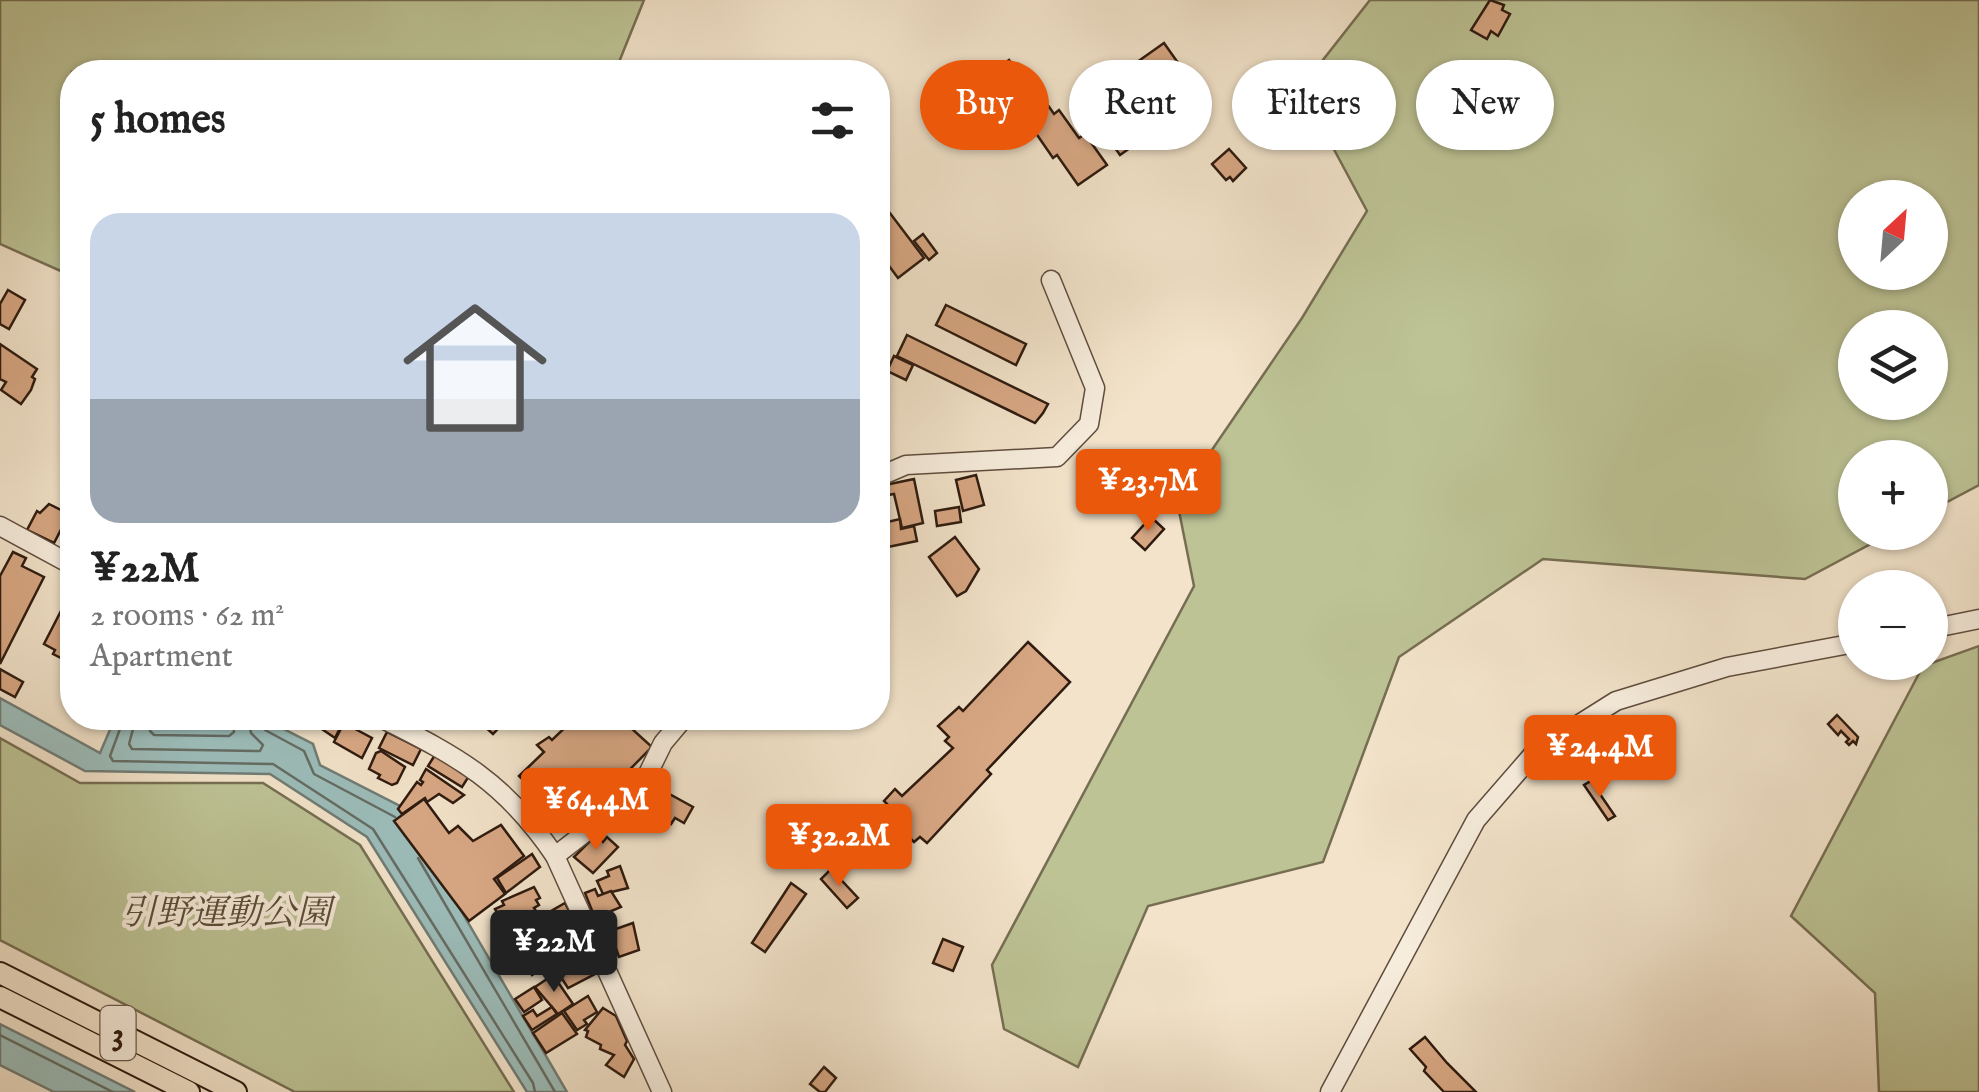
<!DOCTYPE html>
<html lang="en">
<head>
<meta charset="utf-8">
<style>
  :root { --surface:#fff; --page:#f6f6f6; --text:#222; --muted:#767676; --line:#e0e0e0; --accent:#ea580c }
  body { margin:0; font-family:"IM FELL English","Noto Serif JP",serif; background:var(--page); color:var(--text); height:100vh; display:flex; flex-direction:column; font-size:38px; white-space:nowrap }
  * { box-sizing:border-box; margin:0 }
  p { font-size:32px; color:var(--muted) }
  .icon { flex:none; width:55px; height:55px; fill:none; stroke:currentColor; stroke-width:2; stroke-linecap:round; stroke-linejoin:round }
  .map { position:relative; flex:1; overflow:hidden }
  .sheet { position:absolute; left:60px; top:60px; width:830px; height:670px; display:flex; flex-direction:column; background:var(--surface); border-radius:40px; box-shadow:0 2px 8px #0004 }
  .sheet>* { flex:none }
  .guide { position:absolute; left:920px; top:60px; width:908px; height:90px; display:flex; gap:20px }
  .needle { width:65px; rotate:26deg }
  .tools { position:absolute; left:1838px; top:180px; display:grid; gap:20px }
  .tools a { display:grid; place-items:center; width:110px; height:110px; border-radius:50%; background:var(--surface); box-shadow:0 2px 8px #0004; font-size:50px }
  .price { position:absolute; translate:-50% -85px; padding:0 22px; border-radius:10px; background:var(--accent); color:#fff; font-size:32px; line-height:65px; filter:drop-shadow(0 2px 5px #0008) }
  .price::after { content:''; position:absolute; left:50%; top:60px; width:30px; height:22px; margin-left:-15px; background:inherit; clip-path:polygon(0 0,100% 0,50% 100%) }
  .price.selected { background:#222; color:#fff }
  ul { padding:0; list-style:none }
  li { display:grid; align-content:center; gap:20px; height:530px; padding:0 30px }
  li+li { border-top:2px solid var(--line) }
  li span { display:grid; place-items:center; height:310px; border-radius:30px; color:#555 }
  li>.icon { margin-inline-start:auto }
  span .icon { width:180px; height:180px; fill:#fffc; stroke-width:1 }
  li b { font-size:42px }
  h2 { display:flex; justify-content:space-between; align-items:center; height:120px; padding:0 30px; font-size:42px }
  .pill { padding:0 35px; border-radius:45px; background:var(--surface); box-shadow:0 2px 8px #0004; font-size:35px; line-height:90px }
  .pill.selected { background:var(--accent); color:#fff }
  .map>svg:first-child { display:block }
</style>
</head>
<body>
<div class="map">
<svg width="1979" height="1092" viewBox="0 0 1979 1092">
  <rect width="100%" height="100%" fill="#f2e3ca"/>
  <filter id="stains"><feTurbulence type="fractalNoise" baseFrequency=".002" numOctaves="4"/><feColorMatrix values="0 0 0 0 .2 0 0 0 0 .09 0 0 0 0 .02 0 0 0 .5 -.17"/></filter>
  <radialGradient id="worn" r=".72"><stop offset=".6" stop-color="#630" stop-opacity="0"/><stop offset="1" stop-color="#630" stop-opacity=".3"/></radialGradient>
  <!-- green -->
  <g fill="#bdc395" stroke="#766e52" stroke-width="2.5" fill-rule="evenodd">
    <path d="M0 0H644L615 72H72V276L0 244Z"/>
    <path d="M1370 0H1979V485L1930 511V458H1855V532L1891 533 1805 579 1543 559 1399 657 1323 862 1148 906 1078 1067 1004 1029 992 965 1194 586 1177 501 1302 318 1367 211 1301 88ZM1855 198H1930V272H1855ZM1855 328H1930V402H1855Z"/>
    <path d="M1979 646V1092H1879L1875 993 1791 916 1923 666Z"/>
    <path d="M0 738 80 783H263L360 845 514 1092H295L0 940Z"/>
  </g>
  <!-- water -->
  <g fill="#9cbdba" stroke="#707c76" stroke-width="2.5">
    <path d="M0 698 100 753 115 718H262L313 744 320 765 400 806 567 1092H527L367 837 270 774 85 771 0 725Z"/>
    <path d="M0 1024 135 1092H54L0 1065Z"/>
  </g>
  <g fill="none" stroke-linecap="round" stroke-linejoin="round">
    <!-- shore -->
    <g stroke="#656c64" stroke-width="2.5">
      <path d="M124 718 110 756 113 761 273 764 373 829 533 1083 535 1092"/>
      <path d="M136 718 129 744 132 749 260 751 263 745 251 733 248 718"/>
      <path d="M151 718 150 731 154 735 229 736 234 732 233 718"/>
      <path d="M260 718 265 730 304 751 314 774 395 817"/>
      <path d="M418 858 555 1092"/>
      <path d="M0 1035 113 1092"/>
    </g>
  </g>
  <!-- building -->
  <g fill="#d7a783" stroke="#2e1a0f" stroke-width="2.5">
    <path d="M1490 0 1504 5 1502 10 1510 14 1498 36 1491 31 1487 39 1471 30Z"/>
    <path d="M1164 43 1202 97 1120 155 1082 101Z"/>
    <path d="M1009 60 1029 89 1034 85 1054 114 1059 110 1079 138 1085 134 1107 165 1078 185 1057 155 1053 158 1033 129 1028 132 1009 104 1003 108 982 79Z"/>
    <path d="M1229 149 1246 168 1233 181 1230 177 1226 180 1212 164Z"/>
    <path d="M880 200 924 258 898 278 878 251V202Z"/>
    <path d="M923 234 937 253 929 260 914 241Z"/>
    <path d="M8 290 25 300 9 329 0 324V304Z"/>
    <path d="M946 305 1026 344 1016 365 936 325Z"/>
    <path d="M907 335 1048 404 1043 413 1035 423 897 356Z"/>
    <path d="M0 344 37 369 32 377 35 379 31 390 21 404 1 390 6 382 0 379Z"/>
    <path d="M894 356 913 365 906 380 887 371Z"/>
    <path d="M976 475 984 505 963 511 956 480Z"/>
    <path d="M914 479 923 523 902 528 894 494 888 495 885 485Z"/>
    <path d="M49 504 69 514 54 543 27 530 37 511 40 513Z"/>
    <path d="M959 507 961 522 937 526 935 511Z"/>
    <path d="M1151 517 1164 529 1145 550 1132 538Z"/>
    <path d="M900 519 901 529 914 526 917 541 883 548 879 524Z"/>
    <path d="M955 537 979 569 966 591 957 596 929 557Z"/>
    <path d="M13 552 26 558 22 566 44 577 0 664V576Z"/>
    <path d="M72 606V660L71 663 53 654 55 650 44 644 63 607 70 611Z"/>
    <path d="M1028 642 1070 682 987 770 991 774 927 843 920 837 914 842 888 817 894 811 884 801 895 789 902 796 953 748 945 741 949 737 938 726 959 707 963 711Z"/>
    <path d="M0 669 23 682 15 697 0 689Z"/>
    <path d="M1837 715 1858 737 1856 744 1853 741 1849 745 1846 742 1849 739 1841 731 1838 735 1828 724Z"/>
    <path d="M320 718H345L335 738 316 725Z"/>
    <path d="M475 718H508L493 734Z"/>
    <path d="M575 718H620L652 747 572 828 519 776 544 752 537 745 549 737 552 740Z"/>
    <path d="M344 723 372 738 362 758 334 742Z"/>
    <path d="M387 732 421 749 413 765 379 748Z"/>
    <path d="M381 751 405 767 397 783 392 785 378 778 380 775 369 769 376 753Z"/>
    <path d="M435 755 469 776 462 787 428 766Z"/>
    <path d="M426 769 464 795 453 803 439 794 427 802 425 798 402 814 398 809 417 782 421 785 423 782 420 780Z"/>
    <path d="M1591 781 1615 816 1608 820 1584 785Z"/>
    <path d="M653 785 693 807 684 823 675 818 671 824 652 814 654 810 643 803Z"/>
    <path d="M424 799 449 833 458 826 473 841 501 825 524 856 494 879 505 894 469 921 394 821Z"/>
    <path d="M596 835 603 842 607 837 618 847 593 873 574 857Z"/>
    <path d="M532 854 540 867 506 893 497 878Z"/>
    <path d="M620 866 628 888 603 894 597 881 609 876 607 871Z"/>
    <path d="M831 869 858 898 847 908 821 879Z"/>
    <path d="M791 883 806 894 765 952 752 943Z"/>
    <path d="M534 887 540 898 536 900 539 905 534 908 536 911 505 927 495 909 504 905 502 901Z"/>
    <path d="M595 889 598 896 611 891 621 907 595 918 585 893Z"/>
    <path d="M565 903 575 923 549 937 541 922 534 926 532 922Z"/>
    <path d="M633 923 639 950 619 957 610 931Z"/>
    <path d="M943 939 963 947 953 971 933 963Z"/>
    <path d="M538 946 549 965 532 975 521 956Z"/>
    <path d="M583 955 595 974 568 988 557 971Z"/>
    <path d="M553 975 573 1004 558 1014 535 987Z"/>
    <path d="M534 987 542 1000 524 1012 515 999Z"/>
    <path d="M588 996 597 1012 584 1020 587 1024 577 1030 564 1011Z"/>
    <path d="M552 1007 557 1014 532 1030 523 1016 533 1010 537 1016Z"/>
    <path d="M603 1008 616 1016 627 1041 625 1045 634 1059 624 1077 606 1065 614 1055 600 1049 601 1045 586 1037 588 1031 585 1030Z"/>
    <path d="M562 1013 577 1034 546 1053 533 1033Z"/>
    <path d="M1425 1037 1447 1063 1476 1092H1444L1424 1071 1426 1067 1410 1049Z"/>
    <path d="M824 1067 836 1078 825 1092H820L810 1084Z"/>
  </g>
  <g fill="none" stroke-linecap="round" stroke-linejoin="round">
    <defs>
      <g id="minor">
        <path d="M878 477 906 465 1057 457 1089 424 1095 388 1051 280"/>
        <path d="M0 526 72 565"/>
        <path d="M1930 629 1979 619"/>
        <path d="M381 718C459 757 505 782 555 856L662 1092"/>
        <path d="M555 856 640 790 663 743 684 718"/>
        <path d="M1330 1092 1476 820 1535 752 1616 701 1727 667 1855 643"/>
      </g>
      <g id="major">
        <path d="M0 973 236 1092"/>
        <path d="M0 997 189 1092"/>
      </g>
    </defs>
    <!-- minor casing -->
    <use href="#minor" stroke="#5f4c3e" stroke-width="21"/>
    <!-- major casing -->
    <use href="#major" stroke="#2e1a0f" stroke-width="24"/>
    <!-- minor -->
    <use href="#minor" stroke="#f7eddd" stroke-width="18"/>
    <!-- major -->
    <use href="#major" stroke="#f2e3ca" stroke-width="20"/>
  </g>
  <g text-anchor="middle" stroke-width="8" stroke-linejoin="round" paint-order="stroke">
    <!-- shield labels -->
    <rect fill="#f7eddd" stroke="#6a594d" stroke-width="2.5" x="100.5" y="1006" width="35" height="54" rx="8"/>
    <g font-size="32" font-weight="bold" fill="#2e1a0f">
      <text x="118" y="1044">3</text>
    </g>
    <!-- park labels -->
    <g font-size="35" font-style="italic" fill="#594d37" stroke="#f7eddd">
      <text x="226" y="924">引野運動公園</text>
    </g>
  </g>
  <rect width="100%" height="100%" filter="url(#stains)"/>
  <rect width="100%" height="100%" fill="url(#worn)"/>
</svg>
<div class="tools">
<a><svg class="needle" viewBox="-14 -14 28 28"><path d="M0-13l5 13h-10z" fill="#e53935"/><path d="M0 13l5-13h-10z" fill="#767676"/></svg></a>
<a><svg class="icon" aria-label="layers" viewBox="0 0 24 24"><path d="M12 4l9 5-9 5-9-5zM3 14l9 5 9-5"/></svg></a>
<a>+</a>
<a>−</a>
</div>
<b class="price" style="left:1148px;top:534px">¥23.7M</b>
<b class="price" style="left:1600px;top:800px">¥24.4M</b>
<b class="price" style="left:596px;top:853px">¥64.4M</b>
<b class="price" style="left:839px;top:889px">¥32.2M</b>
<b class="price selected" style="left:554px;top:995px">¥22M</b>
<div class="guide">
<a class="pill selected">Buy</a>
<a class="pill">Rent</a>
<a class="pill">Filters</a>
<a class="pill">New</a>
</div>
<section class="sheet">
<h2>5 homes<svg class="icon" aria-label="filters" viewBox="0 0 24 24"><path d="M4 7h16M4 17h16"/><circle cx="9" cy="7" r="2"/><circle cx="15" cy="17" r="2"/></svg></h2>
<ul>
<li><span style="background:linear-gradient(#c9d6e8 60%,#9aa5b1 0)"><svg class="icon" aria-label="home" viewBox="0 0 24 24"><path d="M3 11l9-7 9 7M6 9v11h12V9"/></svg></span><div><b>¥22M</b><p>2 rooms · 62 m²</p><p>Apartment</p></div></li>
</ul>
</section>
</div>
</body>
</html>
